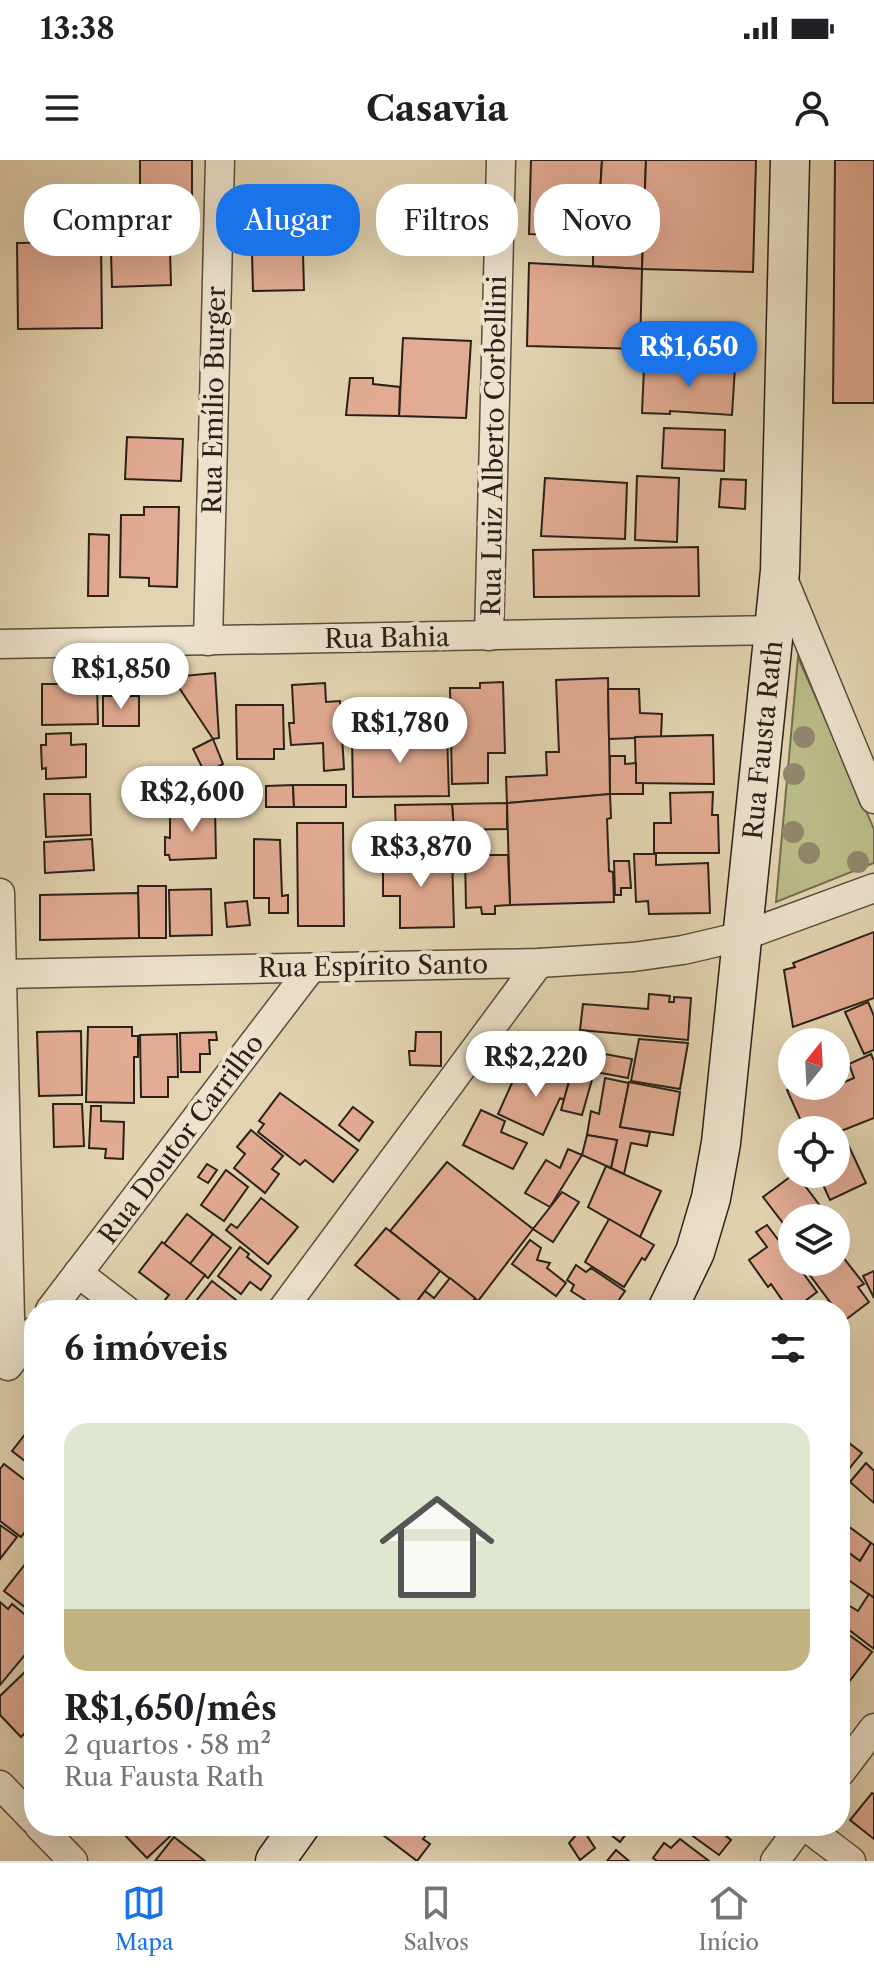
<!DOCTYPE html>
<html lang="pt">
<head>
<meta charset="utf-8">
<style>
  :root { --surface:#fff; --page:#f6f6f6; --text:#202124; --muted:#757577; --line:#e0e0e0; --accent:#1a73e8 }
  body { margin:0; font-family:"Libre Caslon Text",serif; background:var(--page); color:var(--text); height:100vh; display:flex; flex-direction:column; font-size:30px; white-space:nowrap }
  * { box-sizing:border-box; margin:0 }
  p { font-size:26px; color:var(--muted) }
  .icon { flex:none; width:44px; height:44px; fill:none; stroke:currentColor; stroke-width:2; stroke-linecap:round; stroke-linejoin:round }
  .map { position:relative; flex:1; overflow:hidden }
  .side { position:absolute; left:24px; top:1140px; width:826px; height:536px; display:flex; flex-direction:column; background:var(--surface); border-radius:32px; box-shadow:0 8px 32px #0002 }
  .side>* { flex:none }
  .top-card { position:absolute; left:24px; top:24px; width:826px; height:72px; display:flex; gap:16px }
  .needle { width:52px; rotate:18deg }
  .controls { position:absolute; left:778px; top:868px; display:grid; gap:16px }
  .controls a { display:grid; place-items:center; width:72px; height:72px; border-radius:50%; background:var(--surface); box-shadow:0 8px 32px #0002; font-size:40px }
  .price { position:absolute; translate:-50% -68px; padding:0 18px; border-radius:28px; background:#fff; color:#222; font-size:26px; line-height:52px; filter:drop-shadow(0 2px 4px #0008) }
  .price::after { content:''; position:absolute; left:50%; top:48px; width:24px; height:18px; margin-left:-12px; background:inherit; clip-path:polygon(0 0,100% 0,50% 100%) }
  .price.selected { background:var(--accent); color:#fff }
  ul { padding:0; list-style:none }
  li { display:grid; align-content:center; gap:16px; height:424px; padding:0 40px }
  li span { display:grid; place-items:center; height:248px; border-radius:24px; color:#555 }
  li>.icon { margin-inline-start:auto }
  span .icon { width:144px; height:144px; fill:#fffc; stroke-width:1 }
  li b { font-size:34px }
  h2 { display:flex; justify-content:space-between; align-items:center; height:96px; padding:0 40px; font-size:34px }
  .tag { padding:0 28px; border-radius:32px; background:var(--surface); box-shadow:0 8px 32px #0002; font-size:28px; line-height:72px }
  .tag.selected { background:var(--accent); color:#fff }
  .status { display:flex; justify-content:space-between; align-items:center; height:56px; padding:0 40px; background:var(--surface); direction:ltr }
  .status svg { height:22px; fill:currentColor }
  header { display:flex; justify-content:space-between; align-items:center; height:104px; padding:0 40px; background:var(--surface); font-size:36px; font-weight:800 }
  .menu { display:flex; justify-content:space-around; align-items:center; height:112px; border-top:2px solid var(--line); background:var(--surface); font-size:22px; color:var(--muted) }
  .menu a { display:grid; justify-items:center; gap:4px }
  .menu .selected { color:var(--accent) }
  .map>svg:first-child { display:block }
</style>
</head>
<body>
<div class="status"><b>13:38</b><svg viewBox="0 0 49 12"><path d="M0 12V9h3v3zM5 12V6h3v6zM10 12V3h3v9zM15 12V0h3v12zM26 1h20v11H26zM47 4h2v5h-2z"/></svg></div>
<header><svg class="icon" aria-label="menu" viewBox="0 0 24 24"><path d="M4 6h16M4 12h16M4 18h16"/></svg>Casavia<svg class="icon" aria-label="person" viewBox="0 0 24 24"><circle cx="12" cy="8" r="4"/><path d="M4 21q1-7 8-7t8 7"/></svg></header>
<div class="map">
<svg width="874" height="1701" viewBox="0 0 874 1701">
  <rect width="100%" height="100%" fill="#e3d3b0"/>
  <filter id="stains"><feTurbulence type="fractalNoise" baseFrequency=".0025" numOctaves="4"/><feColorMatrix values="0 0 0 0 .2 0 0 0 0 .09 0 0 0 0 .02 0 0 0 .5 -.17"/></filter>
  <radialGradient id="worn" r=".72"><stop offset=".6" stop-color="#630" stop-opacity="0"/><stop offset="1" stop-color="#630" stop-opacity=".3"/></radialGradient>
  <!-- green -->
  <path fill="#b9bb87" stroke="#716e50" stroke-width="2" d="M798 497 874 669V703L776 742Z"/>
  <!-- building -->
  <g fill="#e3ab93" stroke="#292118" stroke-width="2">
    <rect x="140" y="0" width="52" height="64"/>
    <path d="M531 0H602L599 51H593V76L529 74Z"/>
    <path d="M602 0H646L642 109 593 106V51H599Z"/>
    <path d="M646 0H756L753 112 642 109Z"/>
    <path d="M835 0H874V243H833Z"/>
    <path d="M101 82 102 168 18 169 17 83Z"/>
    <path d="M170 91 171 125 112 127 111 93Z"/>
    <path d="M252 93H303L304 130 253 131Z"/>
    <path d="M529 103 642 109 640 189 527 186Z"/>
    <path d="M403 178 471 181 466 258 399 256Z"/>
    <path d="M669 202 735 207 732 255 670 251V254L642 253 644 208 668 210Z"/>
    <path d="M350 218H373V224L400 227 399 256 346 255Z"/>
    <path d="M664 268 725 270 724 311 662 308Z"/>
    <path d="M127 277 183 279 181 321 125 319Z"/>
    <path d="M637 316 679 318 677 382 635 380Z"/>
    <path d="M545 318 627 323 625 379 541 376Z"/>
    <path d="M721 319 746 320 745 349 719 347Z"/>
    <path d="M144 347H179L177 427 149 426V418L120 417 121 355H144Z"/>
    <path d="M89 374 109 375 108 436H88Z"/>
    <path d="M698 387 699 436 534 437 533 390Z"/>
    <path d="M215 513 219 578 213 579 172 517Z"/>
    <path d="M608 518 610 634 507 643 506 617 547 615 546 592H559L556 520Z"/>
    <path d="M503 522 505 593H488V623L452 624 450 528H480V523Z"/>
    <path d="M325 523 326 542 340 541 344 609 324 611 323 583 291 585 289 563H294L292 525Z"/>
    <path d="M42 524H97L98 564 42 565Z"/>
    <path d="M608 529H639L640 553 662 554 661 577 609 579Z"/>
    <rect x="103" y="536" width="36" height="30"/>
    <path d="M236 545H283L284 589H274V599H237Z"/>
    <path d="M71 573V585L86 584V617L46 619V608L42 609 41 585H46V574Z"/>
    <path d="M447 573 449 636 353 637 352 575Z"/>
    <path d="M713 575 714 624 636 623 635 577Z"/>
    <path d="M213 579 223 604 210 611H204L193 589Z"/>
    <path d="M610 596H625V604L636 603V623H643V634H610Z"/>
    <path d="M166 607H193V612L228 611V645H166Z"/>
    <path d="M293 625 294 647H266V626Z"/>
    <path d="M293 625H346V647H294Z"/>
    <path d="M713 632 712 655H718L719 693H654V663H671L670 633Z"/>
    <path d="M44 634H90L91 675 46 677Z"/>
    <path d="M610 634 611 658 607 659 609 711 613 712 614 742 510 745 507 643Z"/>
    <path d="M507 643V669L454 670 452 644Z"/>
    <path d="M452 644 454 671 396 673 395 645Z"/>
    <path d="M215 648 216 698 170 700 169 695H165V677L170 678V649Z"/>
    <path d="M297 663H343L344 766H298Z"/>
    <path d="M92 679 94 710 45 713 44 682Z"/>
    <path d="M254 679 280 680 282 736 288 735V753H269V738H254Z"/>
    <path d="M634 694H656V705L708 703 710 753 649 754 648 741 636 742Z"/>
    <path d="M452 695 454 767 400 768V736H383V696Z"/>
    <path d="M465 695H508L510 745 495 746V754H482L481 747 466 748Z"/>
    <path d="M614 701H629L631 728H621V735H615Z"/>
    <path d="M138 726H166V778H139Z"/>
    <path d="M211 729 212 775 170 776 169 730Z"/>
    <path d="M138 733 139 778 40 780V735Z"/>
    <path d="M247 741 250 765 227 767 225 743Z"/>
    <path d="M874 772V838L793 867 784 810 795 807 793 803Z"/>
    <path d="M649 834 670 836 669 842H674V837L691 838 688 880 580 870 583 844 648 849Z"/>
    <path d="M868 842 874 856V890L864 894 845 852Z"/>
    <path d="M88 867H132V876H138V897H134V943L86 942Z"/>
    <path d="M81 871 82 935 39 936 37 872Z"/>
    <path d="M216 872 217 880H209L210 894H200V912H181L180 873Z"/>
    <path d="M416 872H441V906L410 905 409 891H415Z"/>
    <path d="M177 874 178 917H168V937H141L140 875Z"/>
    <path d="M639 879 688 883 680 929 631 921Z"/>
    <path d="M588 891 632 899 628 918 585 910Z"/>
    <path d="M871 894 874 901V958L836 973V970H805L787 930 796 926 833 927 854 918 849 904Z"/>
    <path d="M548 907 572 911 564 940 560 938 543 975 498 954 516 914 541 926Z"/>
    <path d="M572 911 593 916 582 955 561 950Z"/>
    <path d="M605 918 629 923 620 967 650 972 647 986 631 983 624 1014 611 1008 617 980 587 975 591 951 599 954Z"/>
    <path d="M629 922 680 932 673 975 620 967Z"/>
    <path d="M280 933 358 990 333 1022 305 1000 300 1005 258 972 264 964 259 961Z"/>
    <path d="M53 944H82L84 986 54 987Z"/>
    <path d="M91 946H101V961L124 962 123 999 105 998 106 989 89 988Z"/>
    <path d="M353 947 373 962 359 981 339 965Z"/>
    <path d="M481 950 505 961 501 972 527 983 513 1009 463 985Z"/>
    <path d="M251 970 283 996 272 1009 279 1014 265 1033 234 1008 245 994 237 987Z"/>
    <path d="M587 975 617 980 611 1008 582 995Z"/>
    <path d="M847 982 866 1023 830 1040 818 1014H836V987Z"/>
    <path d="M568 989 582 995 550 1047 525 1033 546 1000 560 1008Z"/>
    <path d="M447 1002 533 1069 478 1141 390 1071Z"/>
    <path d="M207 1004 217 1010 208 1023 198 1017Z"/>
    <path d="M606 1006 661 1031 640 1077 588 1047Z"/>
    <path d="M226 1010 248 1027 224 1061 201 1045Z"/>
    <path d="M794 1014H796L821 1047 806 1058H792V1068L789 1071 763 1037Z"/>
    <path d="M562 1032 579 1042 553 1082 533 1069Z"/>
    <path d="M261 1038 298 1067 268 1104 226 1070 231 1064 237 1068Z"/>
    <path d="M187 1054 213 1074 190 1104 164 1084Z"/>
    <path d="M609 1059 654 1085 645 1100 642 1098 624 1127 585 1102Z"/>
    <path d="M767 1065 792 1098V1102H795L817 1132 793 1150H789L771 1124 768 1127 749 1100 767 1087 756 1072Z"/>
    <path d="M386 1068 440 1111 411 1149 355 1105Z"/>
    <path d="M213 1074 231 1088 208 1118 190 1104Z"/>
    <path d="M836 1076 843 1088 839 1092 864 1124 858 1127 869 1142 844 1161 840 1150H836L800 1102H836Z"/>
    <path d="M530 1080 541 1088 537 1100 550 1103 547 1108 566 1123 556 1136 512 1104Z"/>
    <path d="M162 1082 205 1115 178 1150 164 1141 169 1135 139 1112Z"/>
    <path d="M240 1087 249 1094 247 1097 271 1116 261 1130 250 1122 241 1134 218 1116Z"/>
    <path d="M576 1105 586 1112 591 1108 625 1131 612 1150H605L591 1141 590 1143 571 1131 574 1125 567 1120Z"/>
    <path d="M874 1111V1138L863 1116Z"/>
    <path d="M450 1118 475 1138 466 1150 411 1149 425 1131 434 1138Z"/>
    <path d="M212 1121 245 1147 243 1150H189Z"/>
    <path d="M34 1263V1308L12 1291Z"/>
    <path d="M840 1276 862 1293 840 1320Z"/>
    <path d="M866 1303 874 1311V1343L850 1322Z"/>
    <path d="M4 1304 34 1327V1360L21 1377 0 1361V1309Z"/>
    <path d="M840 1360 871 1383 860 1401 840 1387Z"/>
    <path d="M0 1365 17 1377 0 1399Z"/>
    <path d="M871 1383 874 1385V1438L840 1414V1398L845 1390 860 1401Z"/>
    <path d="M34 1393V1437L26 1448 4 1431Z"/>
    <path d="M869 1434 874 1438V1489L840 1463 842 1435 848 1438 845 1443 858 1451Z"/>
    <path d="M0 1442 8 1449 12 1444 34 1462V1484L0 1525Z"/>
    <path d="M840 1468 872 1492 845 1527 840 1523Z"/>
    <path d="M29 1508 34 1514V1577L32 1580 25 1573 21 1577 0 1555V1536Z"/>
    <path d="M872 1633 874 1634V1679L850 1660Z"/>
    <path d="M116 1666H181L147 1698Z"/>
    <path d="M390 1666H433L423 1679 430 1684 417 1701 383 1675Z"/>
    <path d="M600 1666H632L620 1682Z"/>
    <path d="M685 1666H733L726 1676 731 1680 719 1695 683 1669Z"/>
    <path d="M582 1668 595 1688 580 1700 569 1683Z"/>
    <path d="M174 1677 205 1701H155Z"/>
    <path d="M680 1679 709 1701H657L653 1698 664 1683 671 1688Z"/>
    <path d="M616 1690 629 1701H607Z"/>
  </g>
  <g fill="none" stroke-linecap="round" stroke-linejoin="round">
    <defs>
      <g id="street">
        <path d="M781 414 874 639"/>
        <path d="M489 476 501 0"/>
        <path d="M208 481 220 0"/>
        <path d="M0 484 774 470"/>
        <path d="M0 733 11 1201"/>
        <path d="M2 814 539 803 633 797 683 790 743 776 874 728"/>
        <path d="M78 1113 126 1150"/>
        <path d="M50 1150 311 808"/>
        <path d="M282 1150 539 803"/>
        <path d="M8 1206 34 1171"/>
        <path d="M840 1613 874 1568"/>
        <path d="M0 1625 34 1660"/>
        <path d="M39 1666 73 1701"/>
        <path d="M805 1666 851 1701"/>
        <path d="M775 1701 801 1666"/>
      </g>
      <g id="secondary">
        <path d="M667 1150 695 1092 711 1038 721 983 780 411 790 0"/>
        <path d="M275 1701 300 1666"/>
      </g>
    </defs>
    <!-- street casing -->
    <use href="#street" stroke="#584e3e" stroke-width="31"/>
    <!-- secondary casing -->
    <use href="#secondary" stroke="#292118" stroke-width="41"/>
    <!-- street -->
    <use href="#street" stroke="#ede2cc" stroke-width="28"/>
    <!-- secondary -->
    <use href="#secondary" stroke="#ede2cc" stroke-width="38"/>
  </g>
  <!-- trees -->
  <g fill="#90876c">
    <circle cx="804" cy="577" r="11"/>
    <circle cx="794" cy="614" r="11"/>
    <circle cx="793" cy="672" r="11"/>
    <circle cx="809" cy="693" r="11"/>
    <circle cx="858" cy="702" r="11"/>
  </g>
  <g text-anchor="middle" stroke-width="8" stroke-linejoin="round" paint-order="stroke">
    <!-- street labels -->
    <g font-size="26" fill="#292118" stroke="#ede2cc">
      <text transform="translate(214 240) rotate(-89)" y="9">Rua Emílio Burger</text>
      <text transform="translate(494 286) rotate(-89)" y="9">Rua Luiz Alberto Corbellini</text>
      <text transform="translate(387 478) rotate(-1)" y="9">Rua Bahia</text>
      <text transform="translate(763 580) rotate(-84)" y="9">Rua Fausta Rath</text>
      <text transform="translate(373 806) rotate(-1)" y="9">Rua Espírito Santo</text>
      <text transform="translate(181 979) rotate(-53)" y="9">Rua Doutor Carrilho</text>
    </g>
  </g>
  <rect width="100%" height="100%" filter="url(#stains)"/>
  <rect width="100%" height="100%" fill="url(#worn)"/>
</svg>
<div class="controls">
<a><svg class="needle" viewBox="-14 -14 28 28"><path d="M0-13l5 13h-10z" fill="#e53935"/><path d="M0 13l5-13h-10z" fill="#757577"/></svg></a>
<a><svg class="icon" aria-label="locate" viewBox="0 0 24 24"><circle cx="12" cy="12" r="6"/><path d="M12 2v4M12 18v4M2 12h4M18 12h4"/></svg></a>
<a><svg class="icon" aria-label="layers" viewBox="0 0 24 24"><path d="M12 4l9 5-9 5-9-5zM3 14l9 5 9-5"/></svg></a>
</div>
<b class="price selected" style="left:689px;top:229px">R$1,650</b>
<b class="price" style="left:121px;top:551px">R$1,850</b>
<b class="price" style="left:400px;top:605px">R$1,780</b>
<b class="price" style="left:192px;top:674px">R$2,600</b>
<b class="price" style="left:421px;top:729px">R$3,870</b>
<b class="price" style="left:536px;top:939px">R$2,220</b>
<div class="top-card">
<a class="tag">Comprar</a>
<a class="tag selected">Alugar</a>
<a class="tag">Filtros</a>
<a class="tag">Novo</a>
</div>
<section class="side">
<h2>6 imóveis<svg class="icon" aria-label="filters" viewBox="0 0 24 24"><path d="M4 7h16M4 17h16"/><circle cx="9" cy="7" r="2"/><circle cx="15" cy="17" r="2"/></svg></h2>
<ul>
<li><span style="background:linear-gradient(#dfe7d0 75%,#c2b280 0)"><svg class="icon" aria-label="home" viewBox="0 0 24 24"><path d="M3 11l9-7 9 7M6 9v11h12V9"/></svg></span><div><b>R$1,650/mês</b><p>2 quartos · 58 m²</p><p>Rua Fausta Rath</p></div></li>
</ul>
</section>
</div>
<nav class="menu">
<a class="selected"><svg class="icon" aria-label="map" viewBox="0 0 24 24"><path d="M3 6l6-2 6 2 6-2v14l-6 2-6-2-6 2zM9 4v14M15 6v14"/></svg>Mapa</a>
<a><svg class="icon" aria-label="saved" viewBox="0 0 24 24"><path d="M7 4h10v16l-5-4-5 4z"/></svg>Salvos</a>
<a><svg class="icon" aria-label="home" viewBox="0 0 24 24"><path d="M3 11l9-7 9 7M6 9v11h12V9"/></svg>Início</a>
</nav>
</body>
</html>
